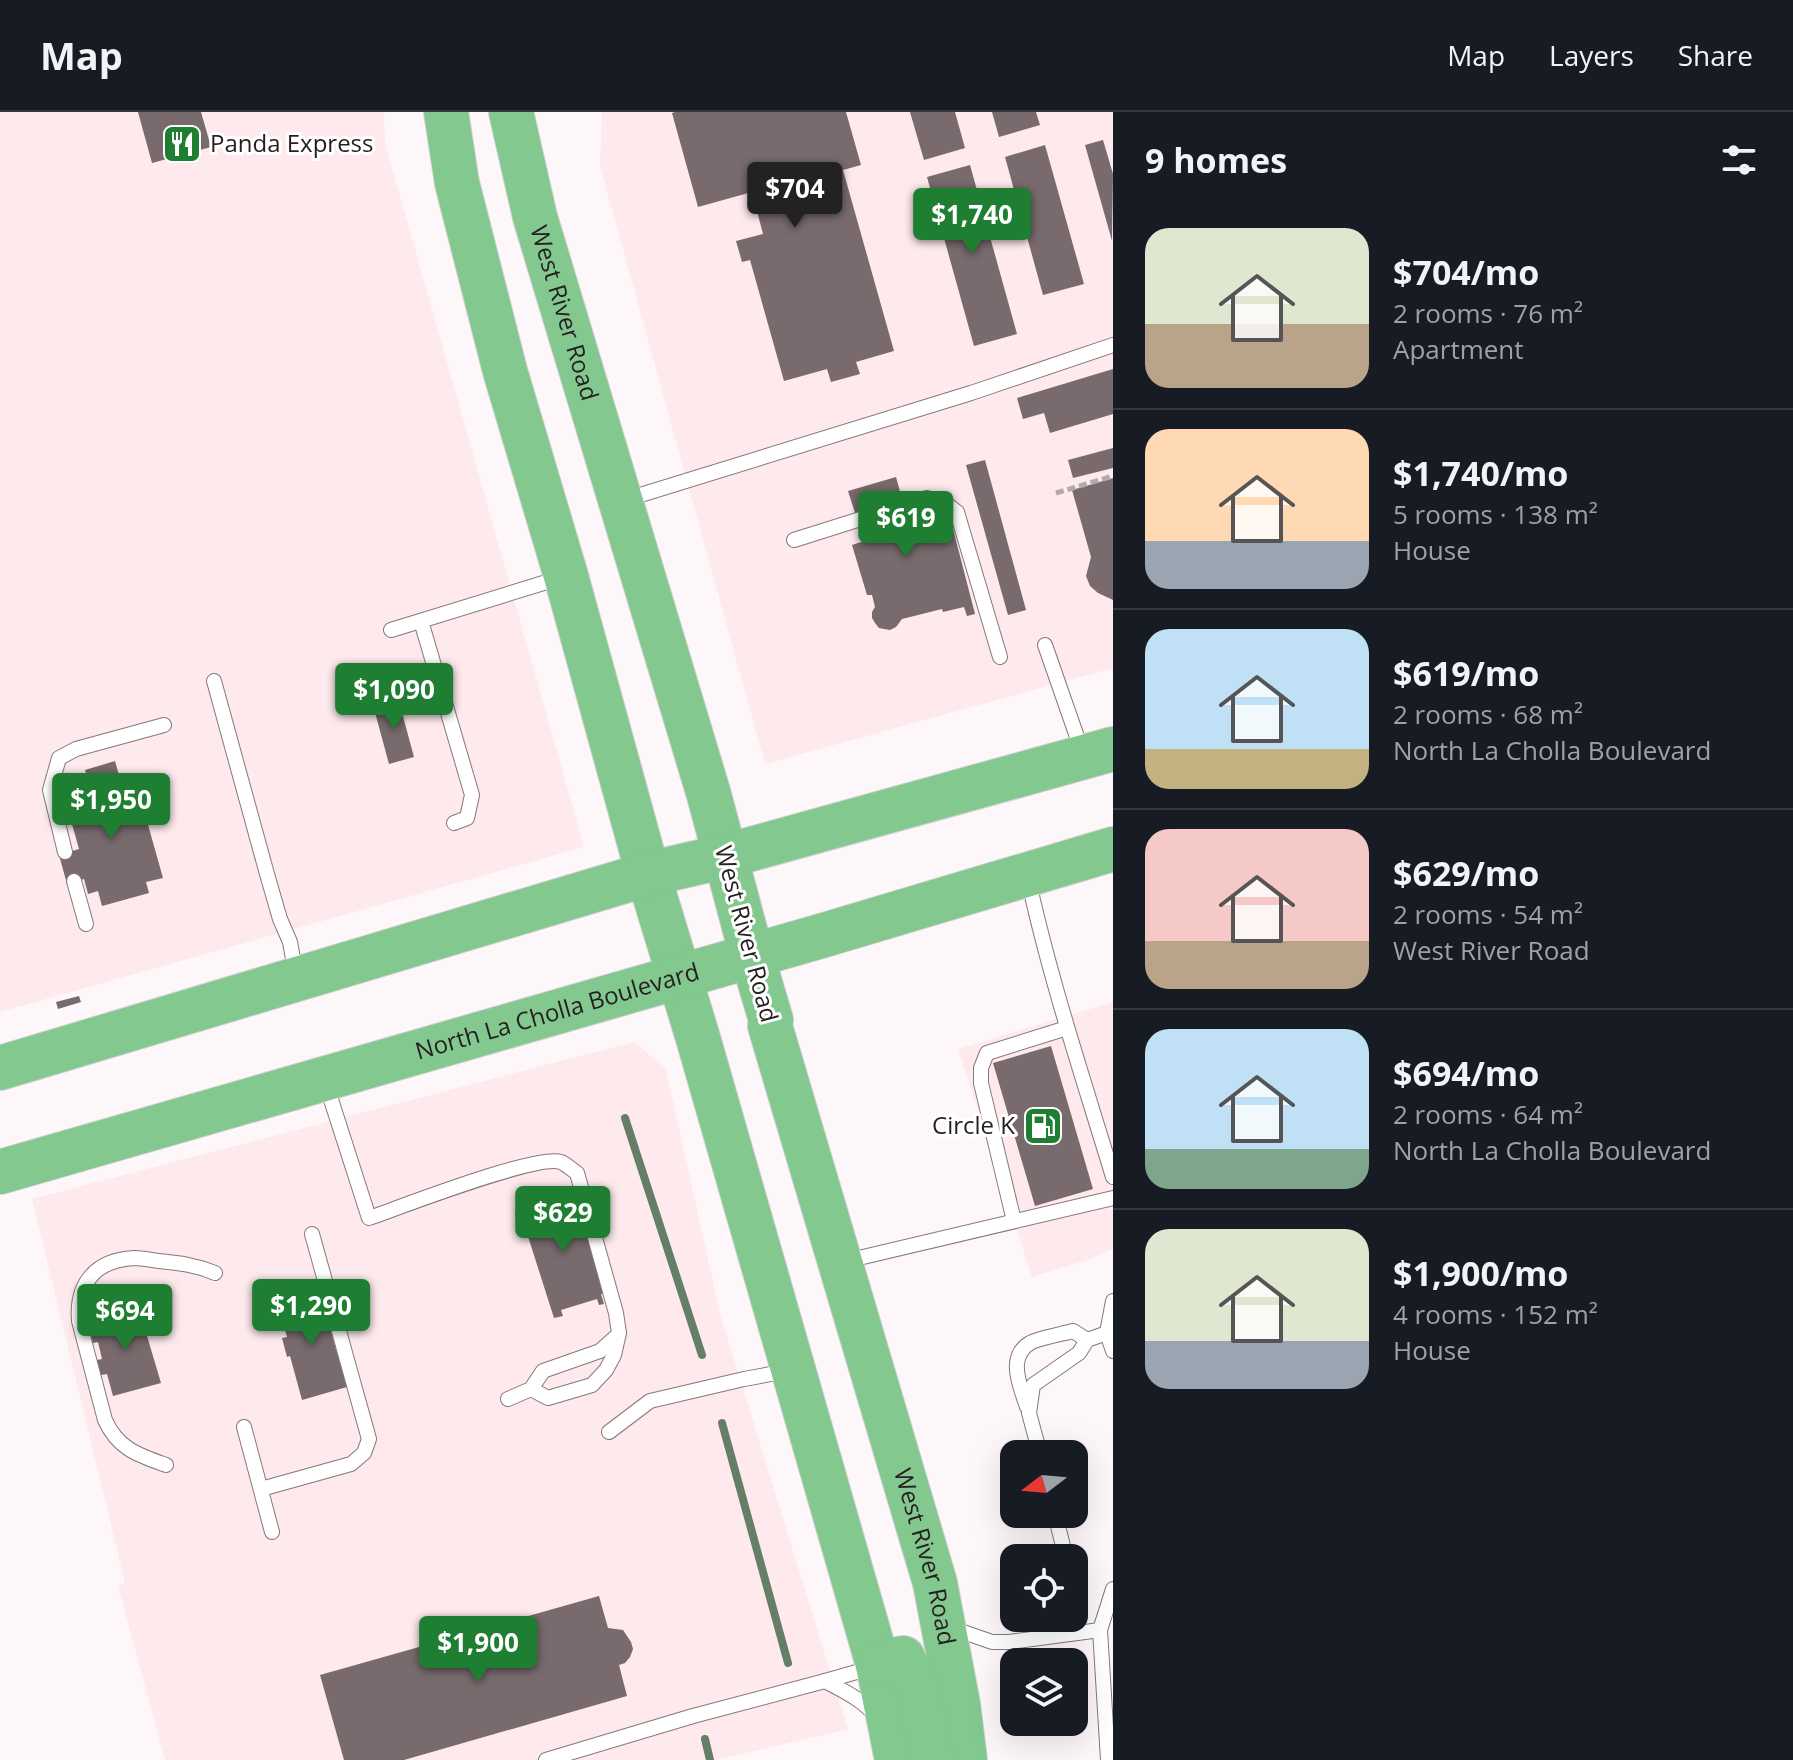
<!DOCTYPE html>
<html lang="en">
<head>
<meta charset="utf-8">
<style>
  :root { --surface:#171b24; --page:#20242c; --text:#f1f3f6; --muted:#9ea1a6; --line:#363941; --accent:#1e7f32 }
  body { margin:0; font-family:"Open Sans",sans-serif; background:var(--page); color:var(--text); height:100vh; display:flex; flex-direction:column; font-size:30px; white-space:nowrap }
  * { box-sizing:border-box; margin:0 }
  p { font-size:26px; color:var(--muted) }
  .icon { flex:none; width:44px; height:44px; fill:none; stroke:currentColor; stroke-width:2; stroke-linecap:round; stroke-linejoin:round }
  .map { position:relative; flex:1; overflow:hidden }
  .panel { display:flex; flex-direction:column; background:var(--surface); width:680px }
  .panel>* { flex:none }
  .needle { width:52px; rotate:254deg }
  .tools { position:absolute; left:1000px; top:1328px; display:grid; gap:16px }
  .tools a { display:grid; place-items:center; width:88px; height:88px; border-radius:16px; background:var(--surface); box-shadow:0 8px 32px #0002; font-size:40px }
  .price { position:absolute; translate:-50% -68px; padding:0 18px; border-radius:8px; background:var(--accent); color:#fff; font-size:26px; line-height:52px; filter:drop-shadow(0 2px 4px #0008) }
  .price::after { content:''; position:absolute; left:50%; top:48px; width:24px; height:18px; margin-left:-12px; background:inherit; clip-path:polygon(0 0,100% 0,50% 100%) }
  .price.current { background:#222; color:#fff }
  ul { padding:0; list-style:none }
  li { display:flex; align-items:center; gap:24px; height:200px; padding:0 32px }
  li+li { border-top:2px solid var(--line) }
  li span { display:grid; place-items:center; flex:none; width:224px; height:160px; border-radius:24px; color:#555 }
  li>.icon { margin-inline-start:auto }
  span .icon { width:96px; height:96px; fill:#fffc; stroke-width:1 }
  li b { font-size:34px }
  h2 { display:flex; justify-content:space-between; align-items:center; height:96px; padding:0 32px; font-size:34px }
  header { display:flex; align-items:center; gap:48px; box-sizing:border-box; height:112px; padding:0 40px; background:var(--surface); border-bottom:2px solid var(--line) }
  header strong { font-size:38px }
  nav { display:flex; gap:44px; margin-inline-start:auto; font-size:28px }
  main { display:flex; flex:1; min-height:0 }
  .map>svg:first-child { display:block }
</style>
</head>
<body>
<header>
<strong>Map</strong>
<nav><a>Map</a><a>Layers</a><a>Share</a></nav>
</header>
<main>
<div class="map">
<svg width="1113" height="1648" viewBox="0 0 1113 1648">
  <rect width="100%" height="100%" fill="#fef7f9"/>
  <!-- built -->
  <g fill="#fee9ed">
    <path d="M0 0H384L385 31 584 735 0 900Z"/>
    <path d="M602 0H1113V556L765 652 600 54Z"/>
    <path d="M1113 890V1137L1087 1148 1032 1165 958 937Z"/>
    <path d="M634 930 666 957 721 1205 848 1617 716 1648H165L118 1474 125 1471 32 1087Z"/>
  </g>
  <g fill="none" stroke-linecap="round" stroke-linejoin="round">
    <!-- stream -->
    <g stroke="#657f66" stroke-width="8">
      <path d="M625 1006 702 1243"/>
      <path d="M722 1311 788 1551"/>
      <path d="M705 1627 710 1648"/>
    </g>
  </g>
  <!-- building -->
  <g fill="#786a6d">
    <path d="M138 0H201L211 35 152 51Z"/>
    <path d="M675 0H846L861 53 843 58 894 239 856 250 860 262 831 270 827 257 784 269 750 148 742 150 736 129 763 122 752 80 698 95 672 1Z"/>
    <path d="M910 0H955L965 36 924 48Z"/>
    <path d="M992 0H1036L1040 13 999 25Z"/>
    <path d="M1103 28 1113 62 1112 129 1085 33Z"/>
    <path d="M1045 33 1084 172 1043 183 1005 45Z"/>
    <path d="M970 53 1017 222 974 234 927 65Z"/>
    <path d="M1113 257V302L1050 321 1044 301 1023 307 1017 286Z"/>
    <path d="M1113 336V356L1073 366 1068 348Z"/>
    <path d="M985 348 1026 498 1008 503 966 353Z"/>
    <path d="M896 365 910 415 944 406 952 413 975 502 967 504 964 495 943 500 942 497 902 507 896 515 890 518 879 516 875 511 872 506V500L875 495 872 483H867L852 433 864 429 848 379Z"/>
    <path d="M1113 366V488L1098 481 1090 474 1086 464 1091 445 1072 378Z"/>
    <path d="M398 586 414 645 389 652 373 593Z"/>
    <path d="M115 649 129 699 143 695 163 766 146 770 149 781 102 794 98 779 88 782 84 767 67 772 59 743 79 737 72 712 81 709 73 681 90 676 85 658Z"/>
    <path d="M79 884 81 890 58 897 56 890Z"/>
    <path d="M1051 934 1093 1077 1035 1094 993 951Z"/>
    <path d="M570 1084V1087L576 1086 605 1181 601 1182 604 1192 599 1193 597 1187 561 1198 563 1204 554 1206 525 1115 520 1117 515 1101Z"/>
    <path d="M320 1182 347 1275 302 1288 290 1244 287 1245 282 1226 287 1225 278 1194Z"/>
    <path d="M139 1197 161 1271 113 1284 107 1262 101 1263 97 1248 102 1247 98 1230 93 1231 88 1211Z"/>
    <path d="M599 1484 608 1516 623 1518 631 1530 633 1537 630 1545 625 1551 619 1553 627 1584 404 1648H344L320 1563Z"/>
  </g>
  <g fill="none" stroke-linecap="round" stroke-linejoin="round">
    <defs>
      <g id="lane">
        <path d="M624 388 971 281 1113 233"/>
        <path d="M794 428 927 386 944 390 957 400 1000 545"/>
        <path d="M421 509 472 683 467 706 454 711"/>
        <path d="M391 518 563 465"/>
        <path d="M1045 533 1083 642"/>
        <path d="M214 569 267 762 280 807 290 830 296 863"/>
        <path d="M65 740 50 678 59 646 76 637 164 613"/>
        <path d="M1028 766C1050 867 1083 966 1113 1065"/>
        <path d="M74 769 86 812"/>
        <path d="M326 972 369 1106C401 1095 536 1042 561 1050 566 1052 572 1058 577 1061L616 1201 619 1221 614 1243 606 1258 592 1273 548 1286 531 1277"/>
        <path d="M1014 1109 981 971V956L987 941 1067 916"/>
        <path d="M846 1149 1113 1086"/>
        <path d="M1113 1189 1107 1221 1113 1239"/>
        <path d="M508 1287 531 1277 543 1259 600 1239 618 1223"/>
        <path d="M1027 1295C1021 1276 1006 1245 1030 1231 1038 1226 1063 1222 1073 1219L1087 1228"/>
        <path d="M244 1315 272 1420"/>
        <path d="M609 1320 650 1289 744 1267 787 1259"/>
        <path d="M1040 1342 1029 1301 1033 1273 1079 1241 1087 1228 1107 1221"/>
        <path d="M166 1353C138 1343 118 1337 105 1308L79 1209C76 1172 95 1148 134 1146 142 1146 151 1148 159 1149 179 1151 196 1153 215 1161"/>
        <path d="M261 1377 351 1352 364 1341 369 1327 312 1122"/>
        <path d="M1055 1402 1066 1446"/>
        <path d="M1074 1493 1078 1520"/>
        <path d="M952 1516 992 1530H1009L1100 1518"/>
        <path d="M874 1555 825 1569C844 1579 863 1588 877 1605"/>
        <path d="M546 1648 693 1604 825 1569"/>
        <path d="M1108 1648 1100 1518 1113 1477"/>
      </g>
      <g id="primary">
        <path d="M446 0 457 71 505 259 566 464 648 762 698 926 878 1553 897 1648"/>
        <path id="s1" d="M511 0 535 105 709 683 752 844 771 908 770 914 935 1471 958 1592 965 1648"/>
        <path d="M0 956 648 762 726 744 1113 637"/>
        <path id="s2" d="M0 1060 821 824 1113 737"/>
        <path d="M878 1553 903 1546 918 1578 932 1648"/>
      </g>
    </defs>
    <!-- lane casing -->
    <use href="#lane" stroke="#85777a" stroke-width="16"/>
    <!-- primary casing -->
    <use href="#primary" stroke="#d3d2d3" stroke-width="46"/>
    <!-- path -->
    <path stroke="#b1aaac" stroke-width="5" stroke-dasharray="8 4" stroke-linecap="butt" d="M1056 381 1113 364"/>
    <!-- lane -->
    <use href="#lane" stroke="#fff" stroke-width="14"/>
    <!-- primary -->
    <use href="#primary" stroke="#82c88f" stroke-width="44"/>
  </g>
  <!-- icons -->
  <defs>
    <symbol id="restaurant-square" viewBox="-11 -11 22 22"><rect x="-9" y="-9" width="18" height="18" rx="4" fill="#1e7f32" stroke="#fff"/><path d="M-5-6h1v4h1v-4h1v4h1v-4h1v5L-1.5 .5V6h-2V.5L-5-1ZM5-6V6H3V1.5H1.5Q1.5-4 5-6Z" fill="#fff"/></symbol>
    <symbol id="fuel-square" viewBox="-11 -11 22 22"><rect x="-9" y="-9" width="18" height="18" rx="4" fill="#1e7f32" stroke="#fff"/><path d="M-5.5-6h7V0h2V4h1.3V-2.5L3-4.5l.8-.8L6-3V5H2.5V1h-1V6h-7ZM-4.2-4.7v3.2H.2V-4.7Z" fill="#fff"/></symbol>
  </defs>
  <g fill-rule="evenodd">
    <use href="#restaurant-square" x="160" y="10" width="44" height="44"/>
    <use href="#fuel-square" x="1021" y="992" width="44" height="44"/>
  </g>
  <g text-anchor="middle" stroke-width="6" stroke-linejoin="round" paint-order="stroke">
    <!-- poi labels -->
    <g font-size="24" fill="#251f21" stroke="#fff" text-anchor="start">
      <text x="210" y="40">Panda Express</text>
      <text x="1015" y="1022" text-anchor="end">Circle K</text>
    </g>
    <!-- street labels -->
    <g font-size="24" fill="#251f21" stroke="#fff">
      <text dy="8" stroke="none"><textPath href="#s1" startOffset="208">West River Road</textPath></text>
      <text transform="translate(746 822) rotate(75)" y="8">West River Road</text>
      <text dy="8" stroke="none"><textPath href="#s2" startOffset="580">North La Cholla Boulevard</textPath></text>
      <text dy="8" stroke="none"><textPath href="#s1" startOffset="1504">West River Road</textPath></text>
    </g>
  </g>
</svg>
<div class="tools">
<a><svg class="needle" viewBox="-14 -14 28 28"><path d="M0-13l5 13h-10z" fill="#e53935"/><path d="M0 13l5-13h-10z" fill="#9ea1a6"/></svg></a>
<a><svg class="icon" aria-label="locate" viewBox="0 0 24 24"><circle cx="12" cy="12" r="6"/><path d="M12 2v4M12 18v4M2 12h4M18 12h4"/></svg></a>
<a><svg class="icon" aria-label="layers" viewBox="0 0 24 24"><path d="M12 4l9 5-9 5-9-5zM3 14l9 5 9-5"/></svg></a>
</div>
<b class="price current" style="left:795px;top:118px">$704</b>
<b class="price" style="left:972px;top:144px">$1,740</b>
<b class="price" style="left:906px;top:447px">$619</b>
<b class="price" style="left:394px;top:619px">$1,090</b>
<b class="price" style="left:111px;top:729px">$1,950</b>
<b class="price" style="left:563px;top:1142px">$629</b>
<b class="price" style="left:311px;top:1235px">$1,290</b>
<b class="price" style="left:125px;top:1240px">$694</b>
<b class="price" style="left:478px;top:1572px">$1,900</b>
</div>
<section class="panel">
<h2>9 homes<svg class="icon" aria-label="filters" viewBox="0 0 24 24"><path d="M4 7h16M4 17h16"/><circle cx="9" cy="7" r="2"/><circle cx="15" cy="17" r="2"/></svg></h2>
<ul>
<li><span style="background:linear-gradient(#dfe7d0 60%,#b9a48a 0)"><svg class="icon" aria-label="home" viewBox="0 0 24 24"><path d="M3 11l9-7 9 7M6 9v11h12V9"/></svg></span><div><b>$704/mo</b><p>2 rooms · 76 m²</p><p>Apartment</p></div></li>
<li><span style="background:linear-gradient(#ffd9b3 70%,#9aa5b1 0)"><svg class="icon" aria-label="home" viewBox="0 0 24 24"><path d="M3 11l9-7 9 7M6 9v11h12V9"/></svg></span><div><b>$1,740/mo</b><p>5 rooms · 138 m²</p><p>House</p></div></li>
<li><span style="background:linear-gradient(#bfe0f5 75%,#c2b280 0)"><svg class="icon" aria-label="home" viewBox="0 0 24 24"><path d="M3 11l9-7 9 7M6 9v11h12V9"/></svg></span><div><b>$619/mo</b><p>2 rooms · 68 m²</p><p>North La Cholla Boulevard</p></div></li>
<li><span style="background:linear-gradient(#f6c9c9 70%,#b9a48a 0)"><svg class="icon" aria-label="home" viewBox="0 0 24 24"><path d="M3 11l9-7 9 7M6 9v11h12V9"/></svg></span><div><b>$629/mo</b><p>2 rooms · 54 m²</p><p>West River Road</p></div></li>
<li><span style="background:linear-gradient(#bfe0f5 75%,#7fa58c 0)"><svg class="icon" aria-label="home" viewBox="0 0 24 24"><path d="M3 11l9-7 9 7M6 9v11h12V9"/></svg></span><div><b>$694/mo</b><p>2 rooms · 64 m²</p><p>North La Cholla Boulevard</p></div></li>
<li><span style="background:linear-gradient(#dfe7d0 70%,#9aa5b1 0)"><svg class="icon" aria-label="home" viewBox="0 0 24 24"><path d="M3 11l9-7 9 7M6 9v11h12V9"/></svg></span><div><b>$1,900/mo</b><p>4 rooms · 152 m²</p><p>House</p></div></li>
</ul>
</section>
</main>
</body>
</html>
